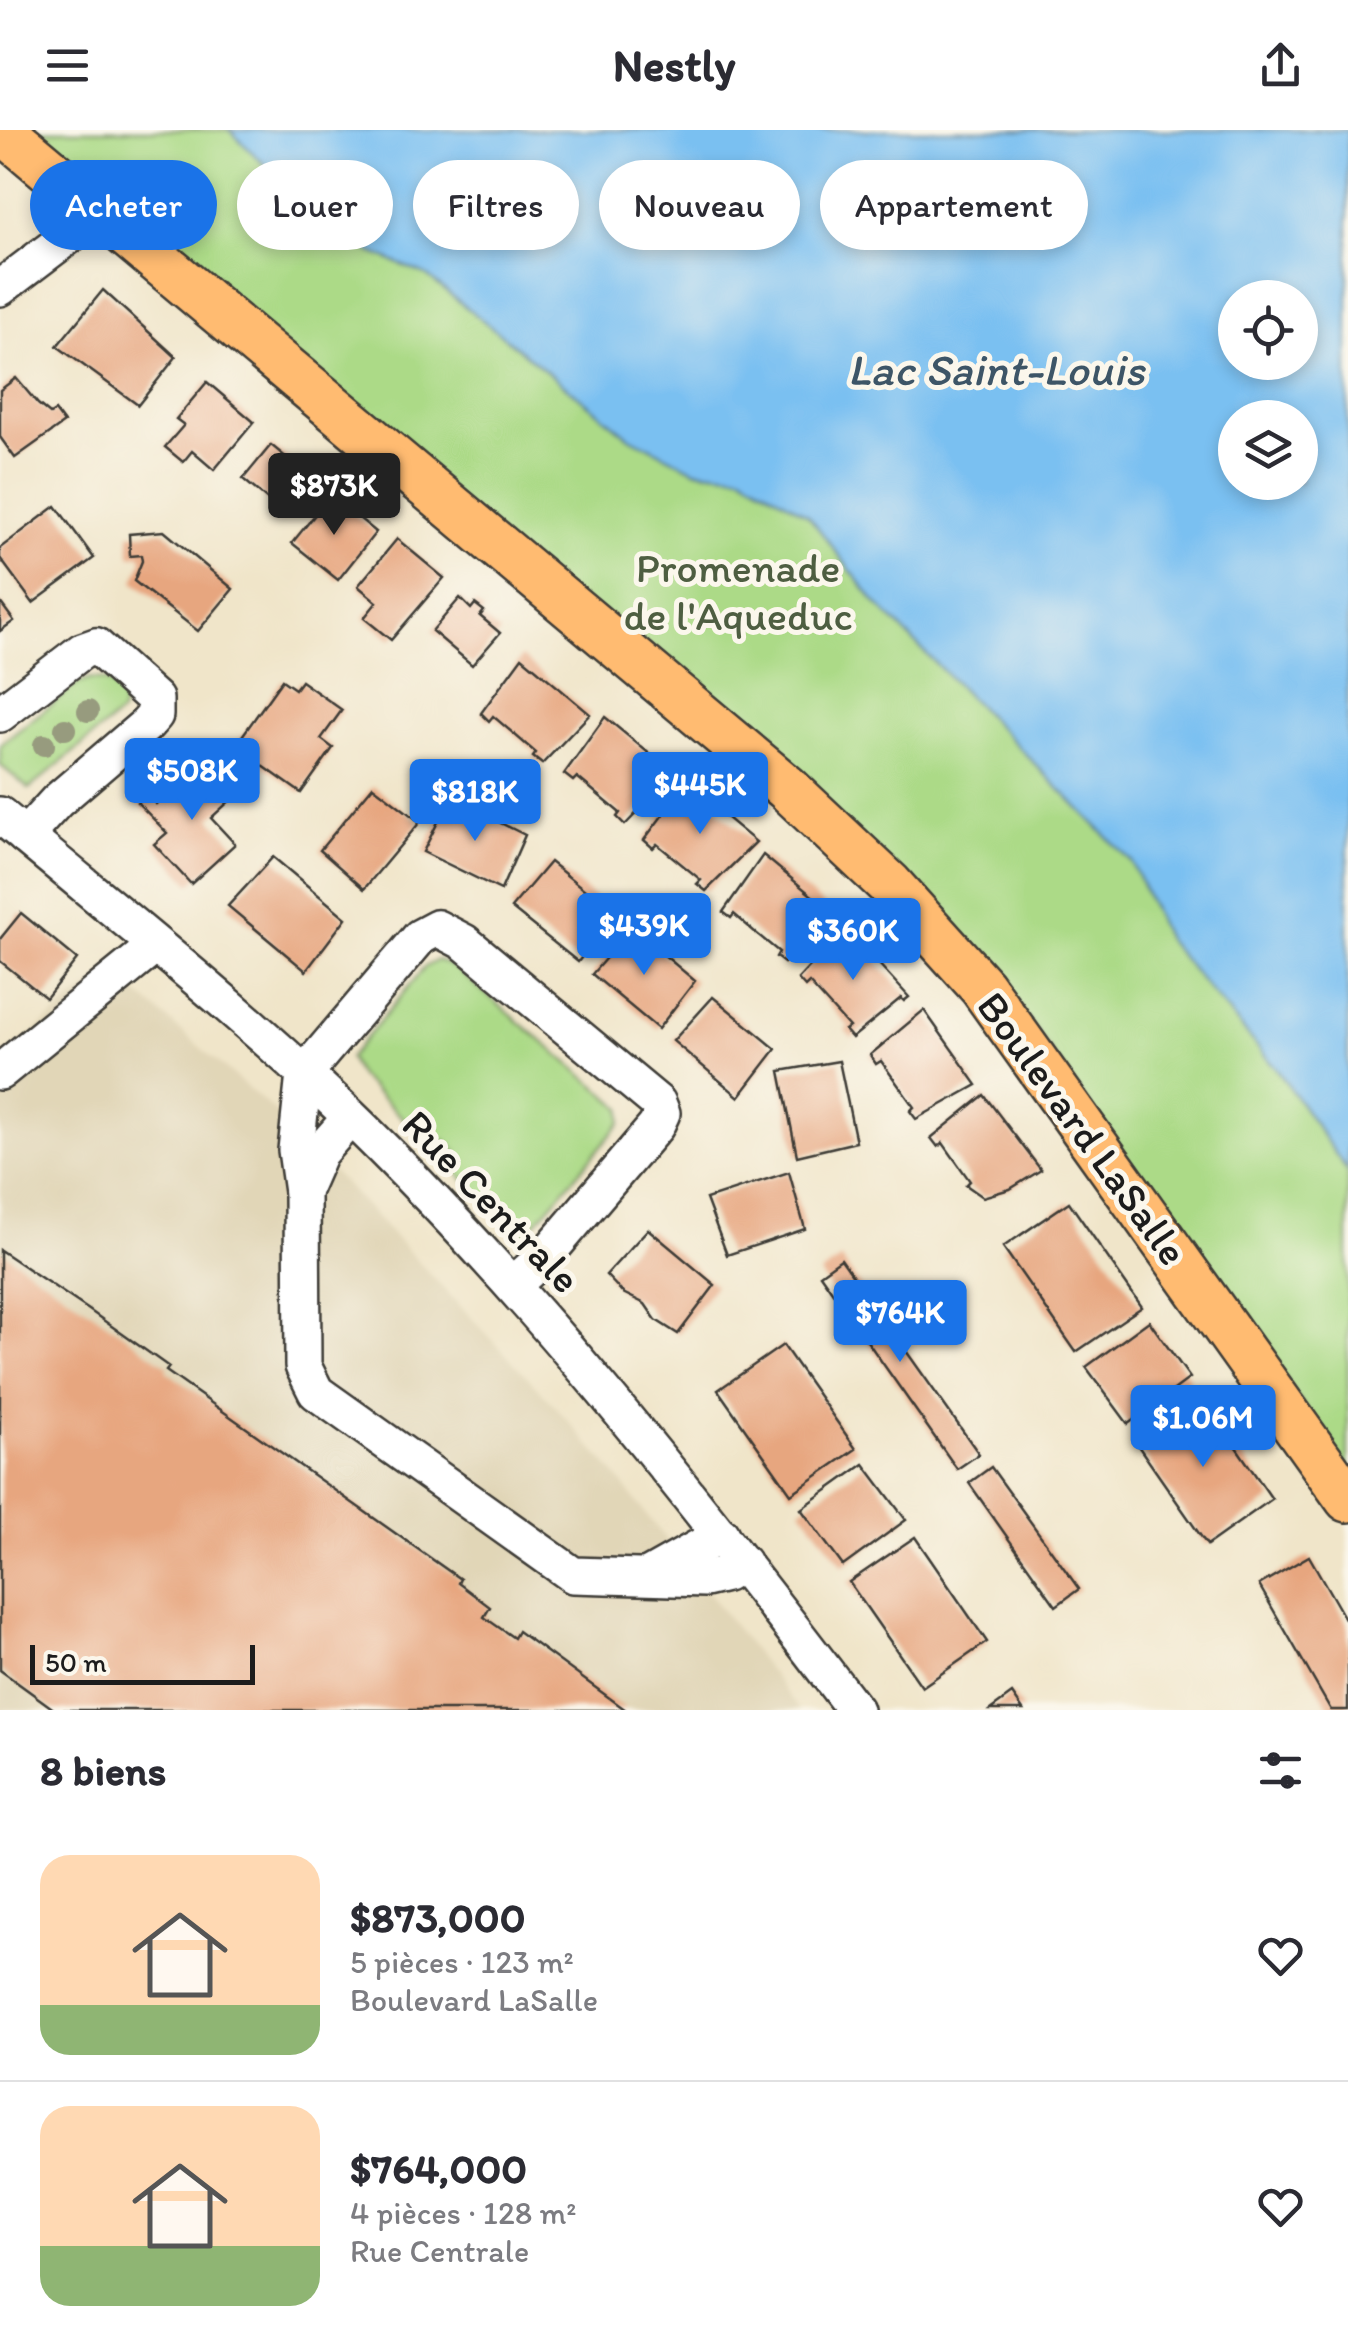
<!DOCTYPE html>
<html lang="fr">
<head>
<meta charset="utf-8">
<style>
  :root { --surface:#fff; --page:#f7f7f7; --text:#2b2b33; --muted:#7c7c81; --line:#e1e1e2; --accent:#1a73e8 }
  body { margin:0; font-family:Itim,sans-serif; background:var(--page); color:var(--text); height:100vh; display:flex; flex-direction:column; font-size:38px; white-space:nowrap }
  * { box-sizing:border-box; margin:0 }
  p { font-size:32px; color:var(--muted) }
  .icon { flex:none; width:55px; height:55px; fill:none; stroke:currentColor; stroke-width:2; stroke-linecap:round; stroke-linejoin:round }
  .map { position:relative; height:1580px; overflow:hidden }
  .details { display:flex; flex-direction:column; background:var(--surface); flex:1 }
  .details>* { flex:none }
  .banner { position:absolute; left:30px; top:30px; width:1290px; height:90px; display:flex; gap:20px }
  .buttons { position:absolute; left:1218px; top:150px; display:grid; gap:20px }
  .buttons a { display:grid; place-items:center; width:100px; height:100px; border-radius:50%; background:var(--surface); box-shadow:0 5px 15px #0003; font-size:50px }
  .scale { position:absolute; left:30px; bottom:25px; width:225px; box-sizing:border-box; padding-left:10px; border:5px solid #1c1c1c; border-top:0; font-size:28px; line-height:35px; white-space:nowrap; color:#1c1c1c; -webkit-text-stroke:8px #fbf7ec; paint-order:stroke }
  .price { position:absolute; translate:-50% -85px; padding:0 22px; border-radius:10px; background:var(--accent); color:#fff; font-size:32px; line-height:65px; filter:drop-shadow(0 2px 5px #0008) }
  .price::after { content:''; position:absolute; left:50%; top:60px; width:30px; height:22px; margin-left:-15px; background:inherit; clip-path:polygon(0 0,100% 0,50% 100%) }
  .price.on { background:#222; color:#fff }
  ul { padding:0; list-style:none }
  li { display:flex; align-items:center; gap:30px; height:250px; padding:0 40px }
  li+li { border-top:2px solid var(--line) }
  li span { display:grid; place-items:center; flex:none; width:280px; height:200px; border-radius:30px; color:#555 }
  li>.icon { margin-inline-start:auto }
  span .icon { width:120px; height:120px; fill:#fffc; stroke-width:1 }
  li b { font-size:42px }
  h2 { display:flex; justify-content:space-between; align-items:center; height:120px; padding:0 40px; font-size:42px }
  .chip { padding:0 35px; border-radius:45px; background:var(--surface); box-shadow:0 5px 15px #0003; font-size:35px; line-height:90px }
  .chip.on { background:var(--accent); color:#fff }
  header { display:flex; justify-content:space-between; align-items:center; height:130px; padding:0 40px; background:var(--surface); font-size:45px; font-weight:700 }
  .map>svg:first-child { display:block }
</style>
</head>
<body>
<header><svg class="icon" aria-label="menu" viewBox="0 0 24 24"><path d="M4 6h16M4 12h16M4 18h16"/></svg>Nestly<svg class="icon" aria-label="share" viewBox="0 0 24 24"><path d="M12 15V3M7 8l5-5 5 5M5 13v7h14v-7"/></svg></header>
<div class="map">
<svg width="1348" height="1580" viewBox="0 0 1348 1580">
  <rect width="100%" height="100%" fill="#fbf7ec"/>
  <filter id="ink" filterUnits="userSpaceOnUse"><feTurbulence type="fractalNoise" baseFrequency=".01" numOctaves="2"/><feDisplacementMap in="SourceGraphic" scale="20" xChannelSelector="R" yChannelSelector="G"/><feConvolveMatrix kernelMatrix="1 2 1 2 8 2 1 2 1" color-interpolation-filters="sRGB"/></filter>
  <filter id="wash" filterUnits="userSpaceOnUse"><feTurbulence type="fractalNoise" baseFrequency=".0048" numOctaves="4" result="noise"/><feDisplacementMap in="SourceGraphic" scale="40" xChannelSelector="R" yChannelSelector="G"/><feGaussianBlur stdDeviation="2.25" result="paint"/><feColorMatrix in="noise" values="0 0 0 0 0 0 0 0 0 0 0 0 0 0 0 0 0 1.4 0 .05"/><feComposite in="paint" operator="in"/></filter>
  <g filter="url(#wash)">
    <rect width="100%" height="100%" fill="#f0e5c9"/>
    <!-- built -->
    <path fill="#e1d6b7" d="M111 841 277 983 554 1275 614 1343 800 1580H0V928Z"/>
    <!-- green -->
    <g fill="#acda87" stroke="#647b52" stroke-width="2.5">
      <path d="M31 0H229L371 122 426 145 628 306 695 340 742 345 808 385 875 472 1131 731 1166 809 1279 942 1348 1042V1339L1013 868Z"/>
      <path d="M90 549C110 549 128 562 121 583L29 659 0 635V615L77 554Z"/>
      <path d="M438 830 455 838 622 978 621 993 526 1104 505 1093 448 1032 457 1023 445 1010 435 1019 359 946 349 928 425 837Z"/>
    </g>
    <!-- water -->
    <path fill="#7ac0f1" stroke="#4b6e86" stroke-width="2.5" fill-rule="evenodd" d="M229 0H1348V1042L1279 942 1166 809 1131 731 875 472 808 385 742 345 695 340 628 306 426 145 371 122 317 85ZM1235 168H1300V232H1235ZM1235 288H1300V352H1235Z"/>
    <g id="blocks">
      <!-- building -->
      <g fill="#e7a67f">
        <path d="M103 160 176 227 138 275 57 216Z"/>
        <path d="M16 248 38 274 50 284 55 281 64 293 15 328 0 307V260Z"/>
        <path d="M207 252 254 292 214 340 192 321 183 332 165 317 184 295 176 289Z"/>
        <path d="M271 315 311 348 282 382 243 349Z"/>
        <path d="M331 365 376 402 338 450 292 413Z"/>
        <path d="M56 376 94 428 33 473 0 428V418Z"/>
        <path d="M164 401 233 459 198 501 134 451 142 431 141 425 130 426 129 404Z"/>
        <path d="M397 409 444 448 391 510 364 488 377 472 358 456Z"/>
        <path d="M460 468 471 479 475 474 479 477 484 481 480 486 500 503 472 535 432 501Z"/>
        <path d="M0 472 14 491 0 501Z"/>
        <path d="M522 527 590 584 542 634 533 627 536 623 493 586 489 591 481 583Z"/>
        <path d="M282 550 295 559 301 551 342 580 321 609 333 618 301 663 235 616Z"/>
        <path d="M605 587 674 644 625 695 617 687 620 683 577 647 573 651 564 644Z"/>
        <path d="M206 636 234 667 211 688 235 714 191 754 154 714 167 703 137 672 147 663 156 674 191 643 194 647Z"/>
        <path d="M686 654 756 712 706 761 697 754 701 750 657 714 653 718 644 710Z"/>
        <path d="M373 656 420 692 364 759 320 720Z"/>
        <path d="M450 668 525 705 501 760 423 722Z"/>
        <path d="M763 725 833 783 784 833 776 827 779 822 756 803 734 784 731 788 723 782Z"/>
        <path d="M273 727 346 788 306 841 228 776Z"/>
        <path d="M550 732 615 784 578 832 511 778Z"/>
        <path d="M21 783 77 829 46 868 0 831V809Z"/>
        <path d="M632 798 695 851 658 899 592 844Z"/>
        <path d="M846 798 909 867 904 871 901 868 852 908 845 900 849 897 809 853 805 857 798 849Z"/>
        <path d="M713 867 776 919 739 967 673 911Z"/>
        <path d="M924 880 977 955 916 989 910 981 914 977 881 931 876 934 870 925Z"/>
        <path d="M839 931 856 1012 797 1026 780 941Z"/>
        <path d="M984 965 1041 1040 1010 1059 983 1067 966 1055 970 1051 943 1013 938 1017 931 1008Z"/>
        <path d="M789 1042 805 1099 727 1125 706 1069Z"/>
        <path d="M1069 1072 1142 1177 1076 1222 1003 1117Z"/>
        <path d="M648 1099 715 1155 678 1204 656 1190 645 1174 623 1163 606 1145Z"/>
        <path d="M0 1120 89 1180 169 1237 166 1241 460 1449 458 1453 490 1477 484 1487 514 1508 518 1501 626 1580H55L0 1540Z"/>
        <path d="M841 1129 979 1324 957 1339 820 1144Z"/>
        <path d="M1149 1191 1190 1248 1128 1294 1086 1237Z"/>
        <path d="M783 1215 856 1319 791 1364 718 1260Z"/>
        <path d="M1200 1265 1272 1369 1207 1415 1134 1310Z"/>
        <path d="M864 1334 906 1390 843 1436 801 1379Z"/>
        <path d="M991 1337 1079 1459 1056 1476 969 1353Z"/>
        <path d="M915 1407 987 1512 922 1557 849 1452Z"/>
        <path d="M1309 1426 1348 1494V1580H1331L1259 1455Z"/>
        <path d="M1012 1564 1023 1580H990Z"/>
      </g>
    </g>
  </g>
  <g filter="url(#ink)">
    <use href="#blocks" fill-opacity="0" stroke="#3c3a36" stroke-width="2.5"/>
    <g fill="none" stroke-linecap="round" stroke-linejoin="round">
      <defs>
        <g id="minor">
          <path d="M0 158 70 105 95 78"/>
          <path d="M0 584 82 521 96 516 155 569V585L147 594 57 671 25 706"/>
          <path d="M0 685C106 774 216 861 317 955 519 1144 688 1361 855 1580"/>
          <path d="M0 942 155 816"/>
          <path d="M304 944 296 1020 302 1062 303 1236 316 1262 573 1445 705 1449 726 1444 743 1433"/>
          <path d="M304 944 420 807 437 798 464 812 658 973 662 983 656 996 547 1124 513 1155"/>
          <path d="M302 1062 319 1023 350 988"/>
          <path d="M650 1445 721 1405"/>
        </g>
        <path id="major" d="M2 0 787 658 890 755 982 857 1348 1369"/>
      </defs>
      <!-- minor casing -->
      <use href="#minor" stroke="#3c3a36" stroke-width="40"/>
      <!-- major casing -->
      <use href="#major" stroke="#3c3a36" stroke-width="50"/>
      <!-- minor -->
      <use href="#minor" stroke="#fff" stroke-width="35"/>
      <!-- major -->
      <use href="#major" stroke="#ffbb71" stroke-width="45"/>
    </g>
    <!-- trees -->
    <g fill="#979b7e">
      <circle cx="88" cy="581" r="11"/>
      <circle cx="65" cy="599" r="11"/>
      <circle cx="44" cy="615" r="11"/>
    </g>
  </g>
  <g text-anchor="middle" stroke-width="10" stroke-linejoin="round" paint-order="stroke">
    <!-- park labels -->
    <g font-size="42" fill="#4e5e41" stroke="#fbf7ec">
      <text x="738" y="452">Promenade<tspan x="738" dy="48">de l'Aqueduc</tspan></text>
    </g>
    <!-- street labels -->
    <g font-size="42" fill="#1c1c1c" stroke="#fbf7ec">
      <text transform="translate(1083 998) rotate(54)" y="15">Boulevard LaSalle</text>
      <text transform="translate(492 1071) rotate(46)" y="15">Rue Centrale</text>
    </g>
    <!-- water labels -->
    <g font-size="45" font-style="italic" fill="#3d5567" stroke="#fbf7ec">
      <text x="996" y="255">Lac Saint-Louis</text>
    </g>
  </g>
</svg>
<div class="buttons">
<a><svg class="icon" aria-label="locate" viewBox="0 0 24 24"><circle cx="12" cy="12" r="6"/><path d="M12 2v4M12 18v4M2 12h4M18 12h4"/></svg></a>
<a><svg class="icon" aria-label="layers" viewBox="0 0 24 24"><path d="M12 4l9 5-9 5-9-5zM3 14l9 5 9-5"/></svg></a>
</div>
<div class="scale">50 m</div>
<b class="price on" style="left:334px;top:408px">$873K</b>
<b class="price" style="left:192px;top:693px">$508K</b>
<b class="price" style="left:700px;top:707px">$445K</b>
<b class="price" style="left:475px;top:714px">$818K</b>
<b class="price" style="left:644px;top:848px">$439K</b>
<b class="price" style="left:853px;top:853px">$360K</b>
<b class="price" style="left:900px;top:1235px">$764K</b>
<b class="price" style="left:1203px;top:1340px">$1.06M</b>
<div class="banner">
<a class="chip on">Acheter</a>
<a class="chip">Louer</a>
<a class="chip">Filtres</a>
<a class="chip">Nouveau</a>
<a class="chip">Appartement</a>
</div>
</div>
<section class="details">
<h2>8 biens<svg class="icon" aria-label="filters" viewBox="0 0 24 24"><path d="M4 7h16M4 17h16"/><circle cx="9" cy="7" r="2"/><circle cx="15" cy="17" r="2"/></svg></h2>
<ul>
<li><span style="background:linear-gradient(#ffd9b3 75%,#8fb573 0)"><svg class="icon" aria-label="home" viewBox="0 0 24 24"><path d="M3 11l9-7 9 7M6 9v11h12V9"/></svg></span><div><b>$873,000</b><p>5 pièces · 123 m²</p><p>Boulevard LaSalle</p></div><svg class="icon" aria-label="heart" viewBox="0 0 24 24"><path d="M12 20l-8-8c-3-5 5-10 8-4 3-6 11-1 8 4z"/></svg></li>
<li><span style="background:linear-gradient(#ffd9b3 70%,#8fb573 0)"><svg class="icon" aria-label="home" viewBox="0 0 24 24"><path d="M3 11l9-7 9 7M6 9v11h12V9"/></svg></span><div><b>$764,000</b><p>4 pièces · 128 m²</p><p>Rue Centrale</p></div><svg class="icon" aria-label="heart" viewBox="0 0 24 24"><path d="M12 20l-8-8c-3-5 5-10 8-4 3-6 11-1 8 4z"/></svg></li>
</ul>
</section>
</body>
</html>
